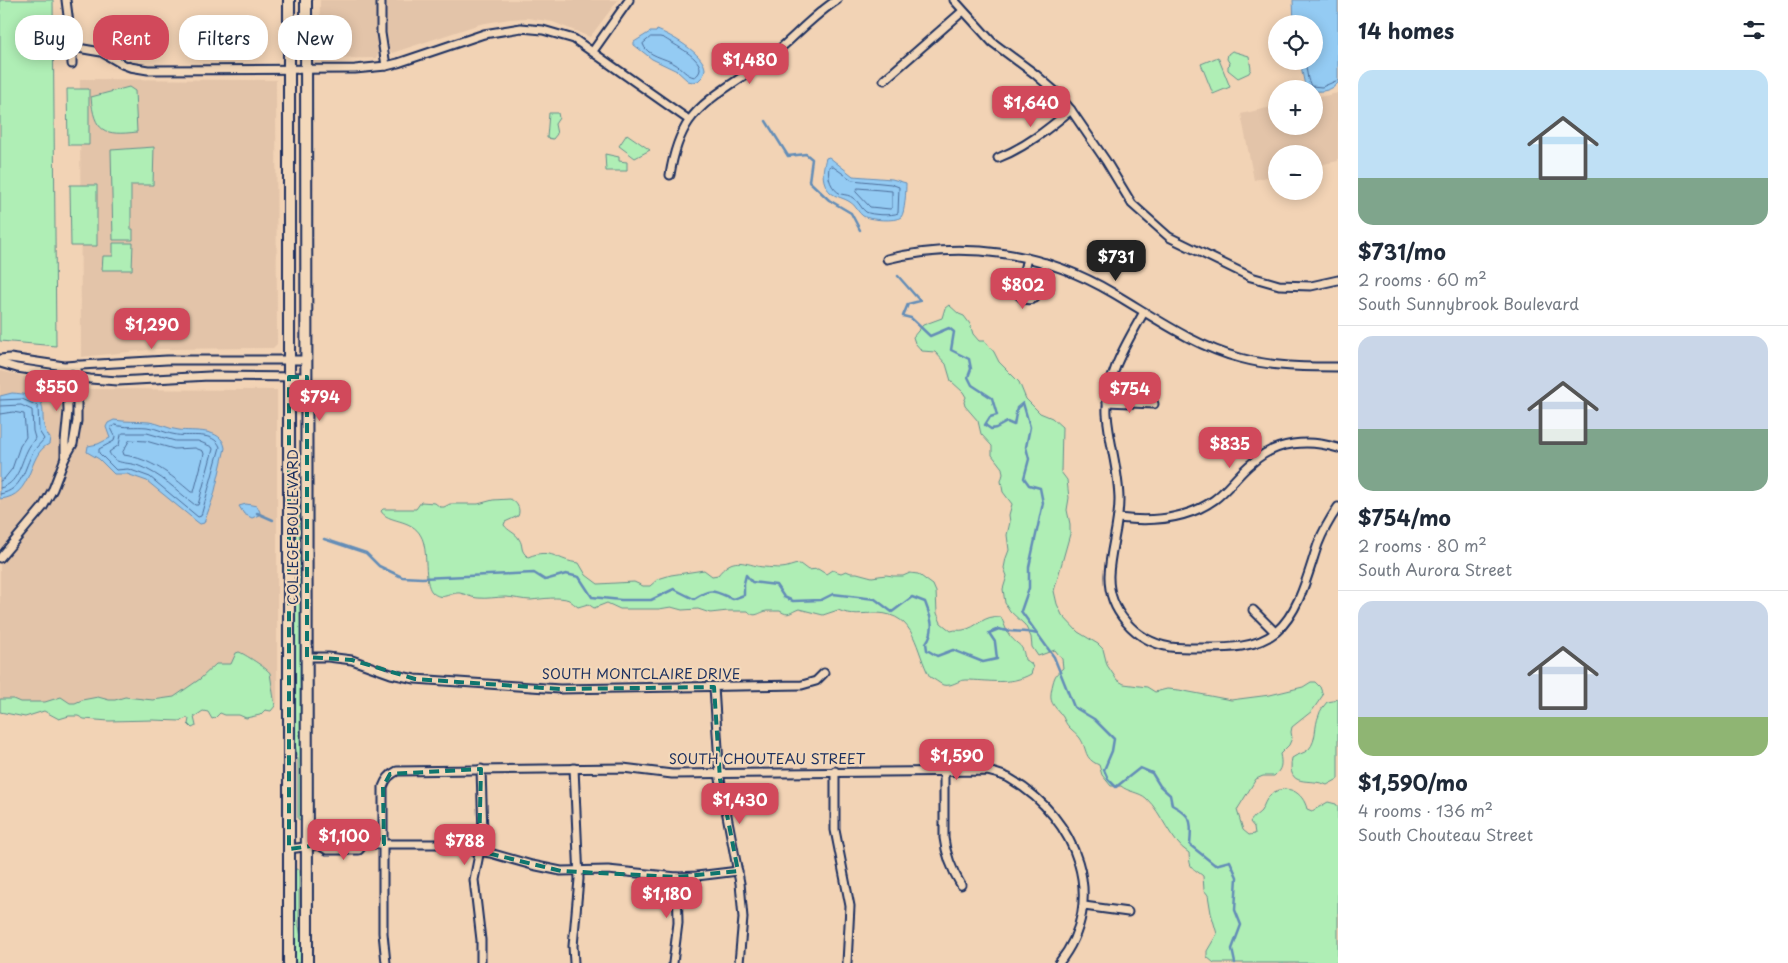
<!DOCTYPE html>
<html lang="en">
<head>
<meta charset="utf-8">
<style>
  :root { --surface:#fff; --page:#f2f2f3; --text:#1f2937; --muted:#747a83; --line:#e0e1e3; --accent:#d1495b }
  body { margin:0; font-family:"Playpen Sans",sans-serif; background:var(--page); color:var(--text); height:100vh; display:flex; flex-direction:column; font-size:19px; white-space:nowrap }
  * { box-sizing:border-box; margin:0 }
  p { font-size:16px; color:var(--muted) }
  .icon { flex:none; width:28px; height:28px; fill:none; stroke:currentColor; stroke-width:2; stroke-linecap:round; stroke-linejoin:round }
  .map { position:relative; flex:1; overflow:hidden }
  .sheet { display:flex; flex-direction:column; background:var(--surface); width:450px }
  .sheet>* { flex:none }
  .top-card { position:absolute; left:15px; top:15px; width:475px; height:45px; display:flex; gap:10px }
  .controls { position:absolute; left:1268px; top:15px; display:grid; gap:10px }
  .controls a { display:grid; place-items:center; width:55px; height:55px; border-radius:50%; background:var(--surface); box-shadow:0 2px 12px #0003; font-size:25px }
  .price { position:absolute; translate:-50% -42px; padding:0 11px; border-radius:10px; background:var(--accent); color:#fff; font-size:16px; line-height:32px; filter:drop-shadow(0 1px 2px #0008) }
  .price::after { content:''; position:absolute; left:50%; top:30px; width:15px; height:11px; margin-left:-8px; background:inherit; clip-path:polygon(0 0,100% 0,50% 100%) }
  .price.selected { background:#222; color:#fff }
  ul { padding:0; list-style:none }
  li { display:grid; align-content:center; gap:10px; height:265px; padding:0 20px }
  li+li { border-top:1px solid var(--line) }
  li span { display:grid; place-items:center; height:155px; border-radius:15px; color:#555 }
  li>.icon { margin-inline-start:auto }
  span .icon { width:90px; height:90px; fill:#fffc; stroke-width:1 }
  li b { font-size:21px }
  h2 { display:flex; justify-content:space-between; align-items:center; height:60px; padding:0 20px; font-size:21px }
  .chip { padding:0 18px; border-radius:20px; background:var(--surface); box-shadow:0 2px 12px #0003; font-size:18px; line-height:45px }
  .chip.selected { background:var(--accent); color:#fff }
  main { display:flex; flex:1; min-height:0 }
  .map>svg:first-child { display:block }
</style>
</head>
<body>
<main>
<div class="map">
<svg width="1338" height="963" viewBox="0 0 1338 963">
  <rect width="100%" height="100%" fill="#f2d3b5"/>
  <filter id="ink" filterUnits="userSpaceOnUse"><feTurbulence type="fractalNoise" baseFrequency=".02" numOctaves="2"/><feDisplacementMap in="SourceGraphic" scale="10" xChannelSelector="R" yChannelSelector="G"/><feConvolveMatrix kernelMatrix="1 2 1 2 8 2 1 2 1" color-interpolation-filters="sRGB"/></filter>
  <g filter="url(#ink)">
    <!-- built -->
    <g fill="#e3c4a9">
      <path d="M320 0H377L376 33 379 51 376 58 319 59Z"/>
      <path d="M387 0H618L590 37 553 22 527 18 510 19 480 24 392 53 388 48 386 34Z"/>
      <path d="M80 79 276 80 277 344 273 348 157 349 81 357Z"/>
      <path d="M1338 93V161L1314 166V154H1276V175L1254 180 1241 114 1276 106V126H1314V98Z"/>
      <path d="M0 371 84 389 277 390V704L0 706Z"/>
    </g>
    <!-- green -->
    <g fill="#afeeb5" stroke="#658e8a">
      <path d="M0 0H53L56 346 0 341Z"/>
      <path d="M1232 51 1249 56 1251 69 1249 73 1238 78 1228 70V66L1230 64 1227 59 1228 54Z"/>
      <path d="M1218 57 1230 87 1213 94 1201 64Z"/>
      <path d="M129 87 135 91 137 132C104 136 94 132 91 97Z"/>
      <path d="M67 89H89V145H68Z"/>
      <path d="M549 113H558L559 118 555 124 557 134 553 139 547 138Z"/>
      <path d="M627 134 650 150 635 158 619 146Z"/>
      <path d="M154 147 153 185H131V229H133V240H113L111 150Z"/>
      <path d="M605 154 619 157V161L627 162V171H606Z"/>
      <path d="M70 185H97V246H71Z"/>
      <path d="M113 243H133L132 270H102L103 256H113Z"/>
      <path d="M949 305 959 314 964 316 970 324 973 334 979 341H985L994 352 999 362 1019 382 1026 399 1040 413 1052 418 1062 427 1061 472 1067 480 1069 498 1067 510 1070 524V534L1054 591 1057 604 1062 615 1078 632 1098 644 1103 649 1107 665 1117 680 1124 684 1147 687 1155 692 1167 689 1179 690 1231 700 1270 695 1303 687 1311 682H1315L1320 687 1323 695 1312 711 1292 727 1291 732 1292 738 1289 745 1280 754C1282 764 1282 769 1274 776H1263L1256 779 1237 810 1243 830 1249 835 1255 834 1254 827 1250 822C1253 817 1257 815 1261 811 1264 806 1266 798 1271 794 1287 783 1303 792 1307 809L1312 811 1328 802 1336 804 1338 807V963H1214L1207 957V951L1217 934 1211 913 1208 895 1204 890 1203 876C1191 866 1190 870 1189 853 1169 840 1163 814 1146 798 1139 792 1128 792 1121 786H1111L1102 775 1099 765C1083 758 1088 750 1080 738 1077 734 1073 731 1069 727 1066 724 1065 721 1063 717 1052 702 1048 704 1053 683 1055 675 1057 673 1063 668L1062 659 1055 650 1038 656 1032 647 1031 637 1025 625 1010 611 1005 603 1003 589 1007 576 1004 568 1006 558 1009 550 1007 535 1010 522 1009 515 1012 504 1003 492 1001 481 1003 474 1002 468 992 455V446L981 434 978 421 965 406 964 402 966 397 963 392 951 381 946 364 935 352 922 351 915 343 913 337 923 325 942 318 945 308Z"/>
      <path d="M294 495H296L302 514 303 819 302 820 298 819V760L294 739Z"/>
      <path d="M510 499C517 502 521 509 518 516L505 522 504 525C508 531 516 533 519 539 524 546 519 550 528 557 552 547 557 561 579 563L586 575 598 584 634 582 643 586H650L658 579 671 575 704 570 712 576 718 575C731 559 738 561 757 566 759 567 778 568 781 568 788 568 793 564 800 564L808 570 818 569 826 574 832 570 841 573 846 571 851 573H857L872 577 886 575 893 576H903L910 573 918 574 933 585 936 592 937 613 941 623 951 631C956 629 959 631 963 630 977 628 984 614 1001 617 1004 623 1006 631 1010 636 1019 647 1023 643 1025 660L1031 663 1033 668 1031 674C1010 686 989 680 966 680 958 680 952 687 943 685 939 683 934 679 930 677 915 651 917 614 877 613 863 613 851 616 838 610L823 615 799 609C790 612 789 617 780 611 776 611 771 611 767 611 759 612 755 619 748 611H728L710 613 698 609 682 610 671 607 659 609H620L607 603 594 608 588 604 578 607C575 605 572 602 569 600 560 596 541 599 531 600 522 600 513 597 505 597 496 597 487 599 478 598 471 598 466 594 460 593 450 592 442 602 432 592 423 582 429 550 421 536 412 518 387 523 381 511L383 509H416L421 502 435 503 440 507H444L450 504H478L493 500Z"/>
      <path d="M239 652C243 653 268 669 270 673L275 706 271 711 265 710 260 715 246 718 239 715H225L220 713 215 718 212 719 208 712 203 711 194 717 196 726 192 728 188 724 189 719 187 718 180 721 153 720 109 721 84 719 78 716H69L59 719 44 711 25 717 0 712V699H13L20 702H45L61 697 70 703H75L82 700 98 697 109 700H115L125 697 153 700 174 697 200 679 216 664H231L236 653Z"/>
      <path d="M1338 698V779L1327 785C1310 777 1286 790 1292 758 1297 754 1304 754 1309 749 1317 740 1314 726 1319 715 1320 710 1324 706 1327 702L1333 701Z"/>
      <path d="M296 869 299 870V926L302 943 303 963H294V871Z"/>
    </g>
    <!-- water -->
    <g fill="#94cbf3" stroke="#648db7">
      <path d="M1293 0H1338V83C1332 90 1323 92 1314 91V89L1307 88 1305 86 1300 61H1314V24H1294Z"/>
      <path d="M657 30C671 35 704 54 705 69L703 76 698 81 693 82 688 81 677 71 652 59 634 45V42L650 32H656Z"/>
      <path d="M829 157 853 176 892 179 906 183C906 190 905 213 901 217 896 222 869 220 863 216 858 213 856 205 850 202 839 195 829 198 824 181 822 173 824 165 826 158Z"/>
      <path d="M12 393C61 396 32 416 50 438L49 444C26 455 35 496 0 499V396Z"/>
      <path d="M114 420C126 422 137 421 149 422 159 423 168 429 179 430 192 432 222 427 225 448L214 495 204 523 200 524 196 521 147 481 127 474H114L99 459 87 452 88 446 98 444 110 438 106 427 108 423Z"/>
      <path d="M246 504 257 506 260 512 259 515 252 518 244 514 239 506Z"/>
    </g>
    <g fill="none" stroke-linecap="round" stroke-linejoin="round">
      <!-- shore -->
      <g stroke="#4b6d9a" stroke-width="1">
        <path d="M651 37H660L664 38C674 45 714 63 695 77 686 76 682 68 675 64 666 58 646 56 643 44Z"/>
        <path d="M1305 61 1308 79 1311 86 1322 87 1338 80"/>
        <path d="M832 166 852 180 891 184 899 187 898 213C893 216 871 215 866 212 861 209 859 201 853 198 850 195 845 195 841 194 831 189 827 178 829 167Z"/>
        <path d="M858 188 892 191V208L890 209 870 207 856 192Z"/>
        <path d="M0 400 22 399 38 406 39 431 44 439C41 443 36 447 33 452 24 468 23 490 0 494"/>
        <path d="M0 406 21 405 32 410 33 431 35 438C33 442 29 446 27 451 20 465 18 484 0 488"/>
        <path d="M0 414 13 412 24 414 26 437 20 446 12 469 4 479 0 481"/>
        <path d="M115 425C125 428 136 426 147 427 157 428 167 434 177 435 190 437 214 431 220 447L201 516 198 517 150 477 128 469 116 470 99 453V449L114 441 115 436 111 428Z"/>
        <path d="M123 433H147L175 441H198L212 447 213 449 198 505H195C177 491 161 474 139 466 127 461 115 466 109 452L119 445 121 435Z"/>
        <path d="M130 440 146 441 174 449 195 448 203 451 204 454 194 492H191C170 474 151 459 124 455L123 452Z"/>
      </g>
      <!-- stream -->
      <g stroke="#648db7" stroke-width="2.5">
        <path d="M766 121 788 156 806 154 812 159 809 181 829 200 851 213 860 230"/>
        <path d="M898 276 920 301 908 304 903 316 911 318 930 336 949 328 954 332 951 350 969 359 971 369 968 377 972 385 992 398 997 415 990 417 985 425 991 429 996 428 1007 422 1014 425 1017 408 1023 403 1030 427 1026 447 1029 459 1024 478 1029 485 1040 488 1043 503 1029 567V588L1021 611 1054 657 1074 707 1094 719 1114 739 1112 751 1104 770 1108 779 1116 787 1140 768 1152 773 1160 786 1170 795 1172 805C1193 816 1192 823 1190 845L1215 865 1230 861 1237 877 1235 910 1241 925 1232 949 1235 963"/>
        <path d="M257 513 273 520"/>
        <path d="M324 539 366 553 379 566 402 577 422 578 534 573 545 580 566 574 579 577 592 597 621 600H651L674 589 694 599C712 587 714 591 733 599L744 595V583L746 575 752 582 776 585 784 597 793 601 821 600 833 594 875 599 892 612 912 597 925 602C931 618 936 629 926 643L927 650 937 656 953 650 983 662 997 659 995 642 989 633 999 629C1012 633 1023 630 1037 634"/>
      </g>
      <defs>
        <g id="street">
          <path d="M66 0 72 47V64"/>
          <path d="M381 0V33L386 66"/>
          <path d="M954 0 992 42 1035 74 1057 93 1071 110 1106 161 1132 204 1169 237 1251 277 1279 285 1311 286 1338 280"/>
          <path d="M72 47 101 52 122 64 130 67 148 70 355 69 386 66 398 63 484 34 521 28 543 30 574 39 689 120"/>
          <path d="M593 51 629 0"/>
          <path d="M884 80 963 11"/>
          <path d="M998 158C1026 147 1048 129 1071 110"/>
          <path d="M670 175C673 156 678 137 689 121 706 96 746 77 770 57 793 39 812 16 837 0"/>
          <path d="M1027 258 1019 291V295C1024 300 1029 301 1035 298L1046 263"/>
          <path d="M887 259C964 240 1044 252 1113 293 1154 317 1194 346 1240 358 1273 367 1305 367 1338 367"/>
          <path d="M1144 312C1126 344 1105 377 1107 414 1109 443 1119 471 1119 500 1119 526 1110 550 1109 575 1108 610 1135 641 1170 647 1179 648 1190 648 1200 648 1225 648 1255 649 1276 632 1300 611 1308 573 1318 544 1323 531 1330 519 1338 507"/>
          <path d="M0 359 10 358 64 366 167 360H307"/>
          <path d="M0 363 17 368 90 379 118 381 209 376 307 377"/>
          <path d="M1107 402 1154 404"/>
          <path d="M65 458V442L68 411 67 371"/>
          <path d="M1118 518C1151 522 1186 520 1214 500 1228 490 1238 474 1252 463 1276 441 1309 439 1338 448"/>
          <path d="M0 558 43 507 53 489 65 458 73 444 77 421V365"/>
          <path d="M1253 610 1275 632"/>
          <path d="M307 657H328L352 660 391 674 415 679 560 689 802 685 816 681 824 673"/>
          <path d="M714 687 720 779 740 883 743 918 739 963"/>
          <path d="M574 768 579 879 573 946 574 963"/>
          <path d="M481 769 483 834 474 880 481 940V963"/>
          <path d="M944 770V838C946 856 952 870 961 885"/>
          <path d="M835 771V830L850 906 847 963"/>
          <path d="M319 845 327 850H359L364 844"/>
          <path d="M289 849 319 845 327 839H359L364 844H440L490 853 532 865 561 871 608 870 677 877 697 876 738 871"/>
          <path d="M1084 906 1128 912"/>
          <path d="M386 963 383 933V787C386 779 389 775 397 771L623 768 672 774 987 771C995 773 1005 775 1012 780 1076 818 1109 900 1059 963"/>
          <path d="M673 963 678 923 677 877"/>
        </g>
        <g id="secondary">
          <path d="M289 0V963"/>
          <path d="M306 0 307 963"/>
        </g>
      </defs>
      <!-- street casing -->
      <use href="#street" stroke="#1b2f5e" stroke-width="11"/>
      <!-- secondary casing -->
      <use href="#secondary" stroke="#1b2f5e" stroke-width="14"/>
      <!-- street -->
      <use href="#street" stroke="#f3d8ba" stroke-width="7"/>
      <!-- secondary -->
      <use href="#secondary" stroke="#f3d8ba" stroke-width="10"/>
    </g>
  </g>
  <!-- marked area -->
  <path fill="none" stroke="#0f766e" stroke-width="4" stroke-dasharray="10 6" stroke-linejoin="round" d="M289 377H307V657L352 660 415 679 560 689 714 687 720 779 738 871 677 877 561 871 479 851 481 769 390 774 383 787 384 844H364L359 839H327L319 845 289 849Z"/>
  <g text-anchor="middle" stroke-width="4.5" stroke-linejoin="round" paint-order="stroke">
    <!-- street labels -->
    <g font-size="14" fill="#1b2f5e" stroke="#f3d8ba">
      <text transform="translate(293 527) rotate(-90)" y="5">COLLEGE BOULEVARD</text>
      <text x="641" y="679">SOUTH MONTCLAIRE DRIVE</text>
      <text x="767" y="764">SOUTH CHOUTEAU STREET</text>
    </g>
  </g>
</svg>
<div class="controls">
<a><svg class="icon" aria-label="locate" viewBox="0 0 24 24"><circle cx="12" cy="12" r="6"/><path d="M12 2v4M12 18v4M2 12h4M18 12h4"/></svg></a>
<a>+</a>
<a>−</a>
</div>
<b class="price" style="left:750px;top:85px">$1,480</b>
<b class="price" style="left:1031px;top:128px">$1,640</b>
<b class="price selected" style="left:1116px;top:282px">$731</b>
<b class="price" style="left:1023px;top:310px">$802</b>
<b class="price" style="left:152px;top:350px">$1,290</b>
<b class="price" style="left:57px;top:412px">$550</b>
<b class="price" style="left:1130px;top:414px">$754</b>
<b class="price" style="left:320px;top:422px">$794</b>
<b class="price" style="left:1230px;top:469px">$835</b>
<b class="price" style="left:957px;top:781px">$1,590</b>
<b class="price" style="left:740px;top:825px">$1,430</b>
<b class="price" style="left:344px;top:861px">$1,100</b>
<b class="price" style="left:465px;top:866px">$788</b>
<b class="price" style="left:667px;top:919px">$1,180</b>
<div class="top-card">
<a class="chip">Buy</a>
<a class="chip selected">Rent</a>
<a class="chip">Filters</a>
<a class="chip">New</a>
</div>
</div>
<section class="sheet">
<h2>14 homes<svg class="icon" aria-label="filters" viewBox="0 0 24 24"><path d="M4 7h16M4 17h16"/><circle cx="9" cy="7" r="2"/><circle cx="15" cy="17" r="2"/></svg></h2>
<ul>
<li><span style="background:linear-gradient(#bfe0f5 70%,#7fa58c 0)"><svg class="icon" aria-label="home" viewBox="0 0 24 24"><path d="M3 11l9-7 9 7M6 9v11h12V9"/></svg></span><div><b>$731/mo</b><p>2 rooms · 60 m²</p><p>South Sunnybrook Boulevard</p></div></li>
<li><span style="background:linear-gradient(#c9d6e8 60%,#7fa58c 0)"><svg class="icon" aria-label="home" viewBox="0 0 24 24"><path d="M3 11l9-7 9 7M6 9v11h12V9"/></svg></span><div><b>$754/mo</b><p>2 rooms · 80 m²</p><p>South Aurora Street</p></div></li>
<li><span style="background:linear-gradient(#c9d6e8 75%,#8fb573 0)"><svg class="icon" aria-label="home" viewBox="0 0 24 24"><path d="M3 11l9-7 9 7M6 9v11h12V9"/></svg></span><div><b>$1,590/mo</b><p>4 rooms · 136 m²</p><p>South Chouteau Street</p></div></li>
</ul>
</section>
</main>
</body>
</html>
